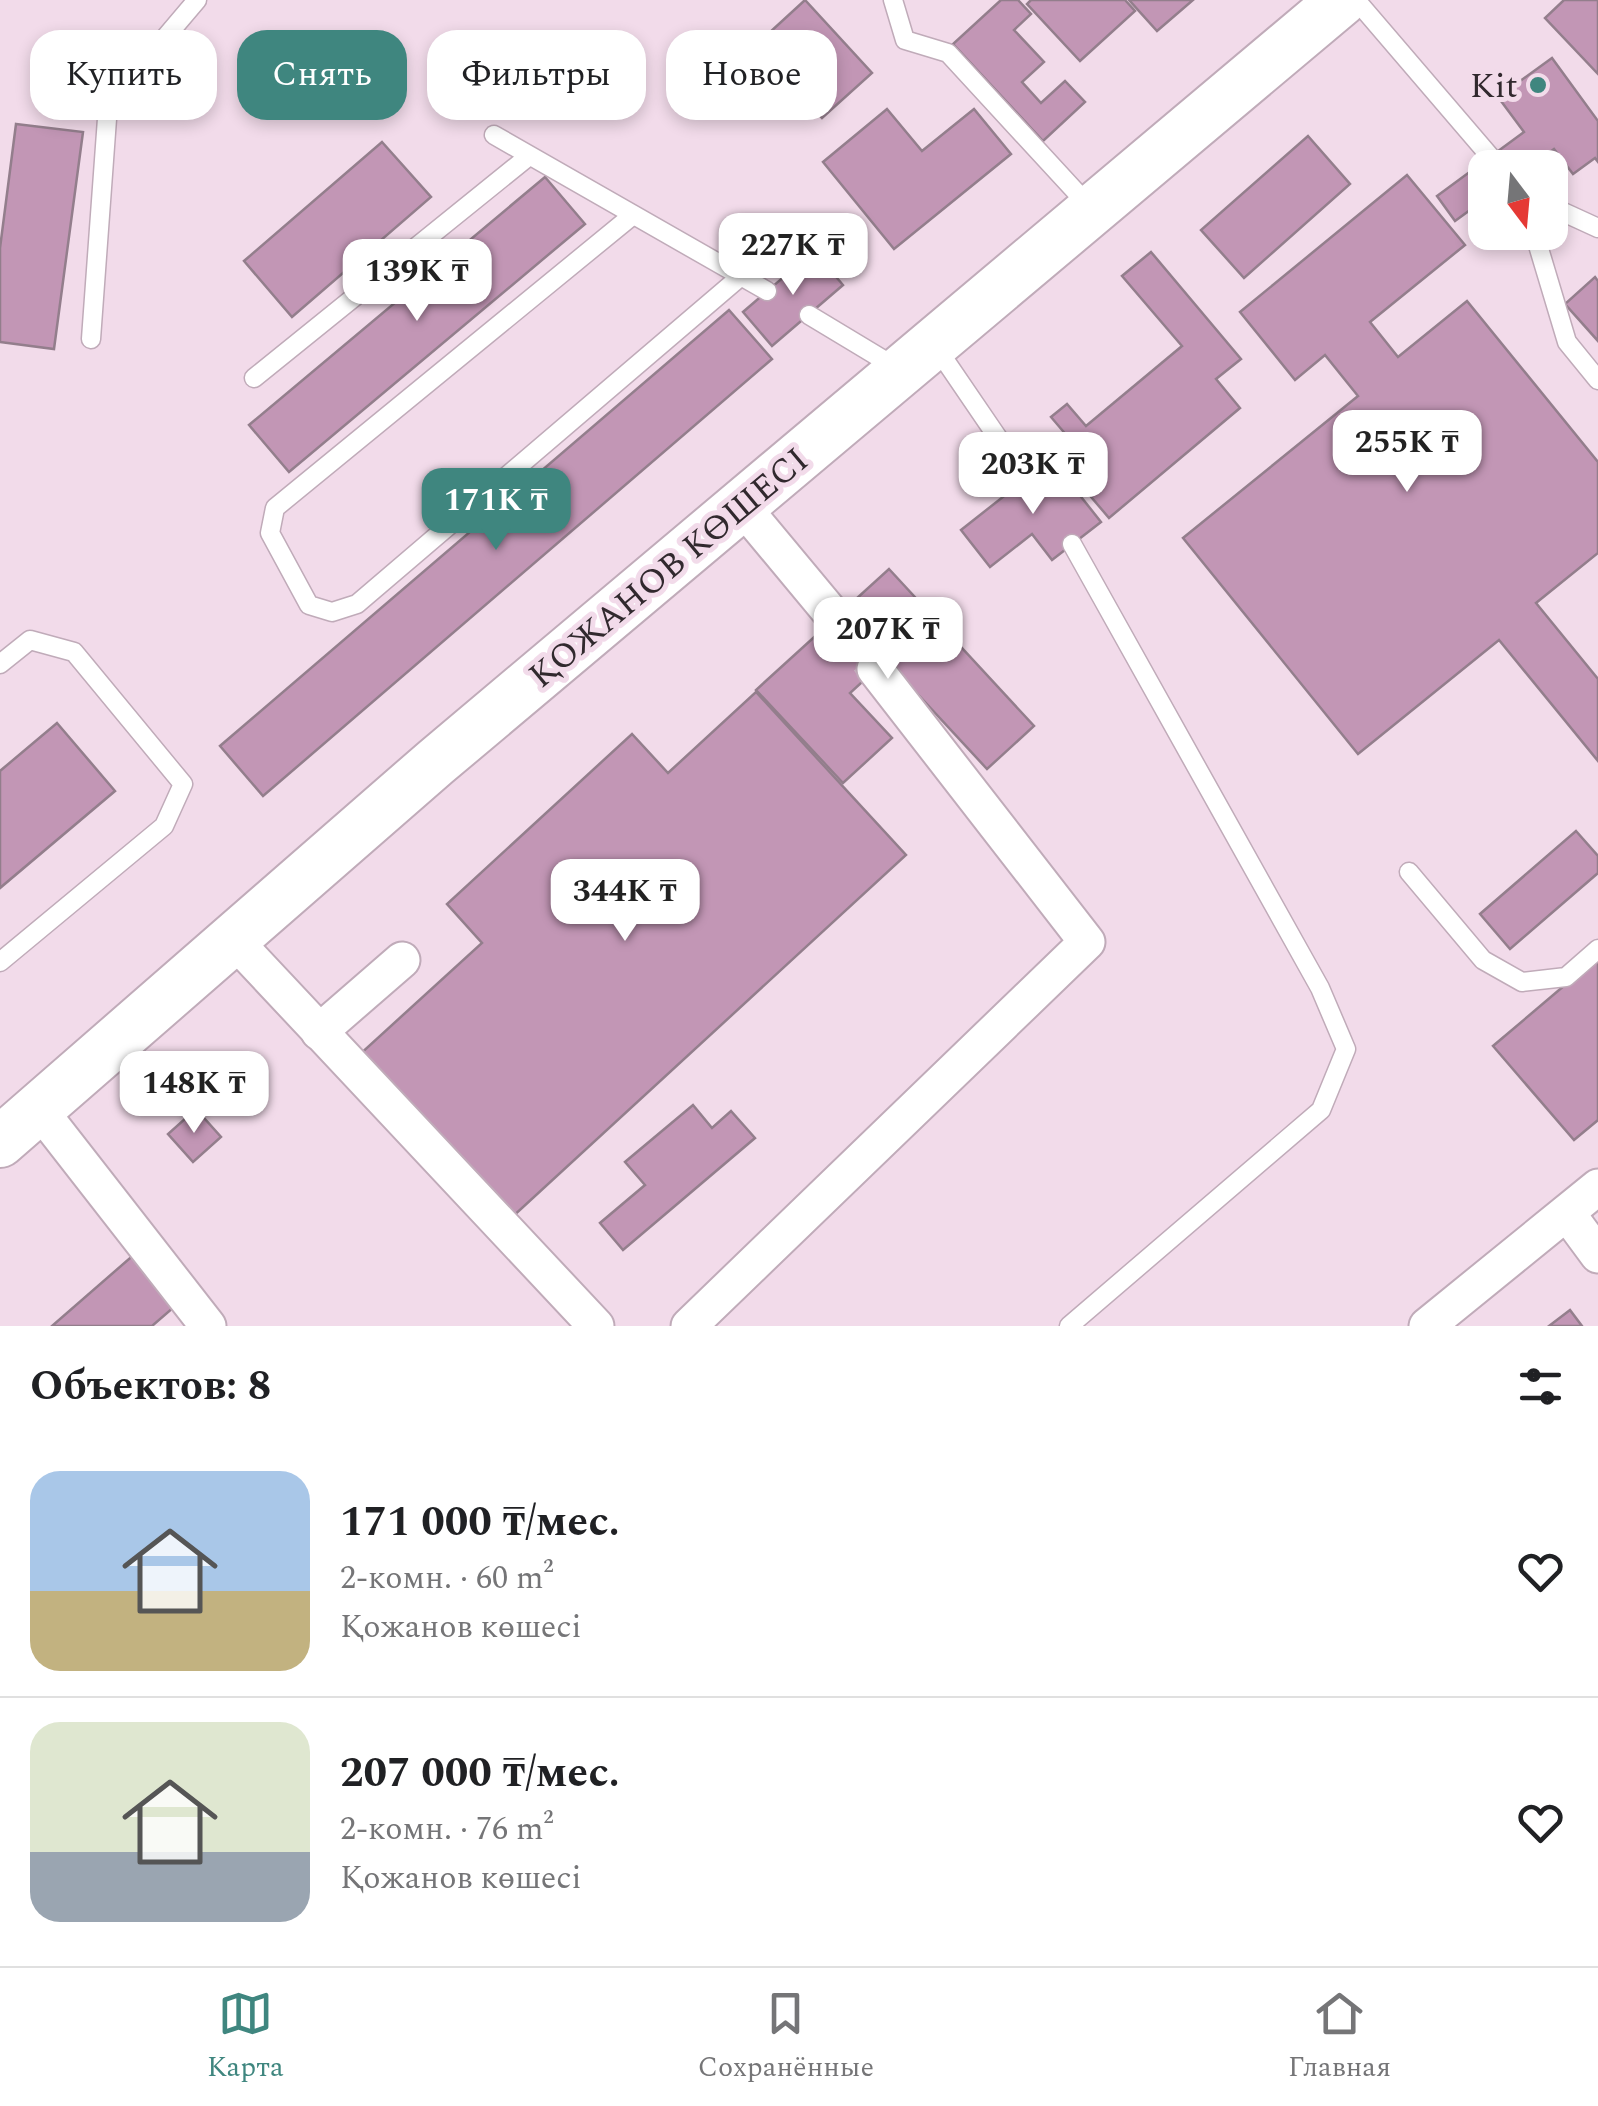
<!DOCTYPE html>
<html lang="ru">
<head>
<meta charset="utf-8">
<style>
  :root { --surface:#fff; --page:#f2f2f2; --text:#202124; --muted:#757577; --line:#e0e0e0; --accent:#3f867f }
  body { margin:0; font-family:Spectral,serif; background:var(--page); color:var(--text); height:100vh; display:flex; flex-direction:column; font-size:38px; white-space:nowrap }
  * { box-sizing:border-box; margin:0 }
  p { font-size:32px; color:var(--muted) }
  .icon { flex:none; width:55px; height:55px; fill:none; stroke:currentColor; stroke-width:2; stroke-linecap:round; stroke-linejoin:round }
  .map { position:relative; height:1326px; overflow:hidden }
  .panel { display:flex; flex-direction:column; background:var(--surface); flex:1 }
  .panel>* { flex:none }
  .guide { position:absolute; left:30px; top:30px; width:1000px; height:90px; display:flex; gap:20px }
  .needle { width:65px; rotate:164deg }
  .fabs { position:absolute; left:1468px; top:150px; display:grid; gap:20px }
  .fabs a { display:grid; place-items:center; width:100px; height:100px; border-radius:20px; background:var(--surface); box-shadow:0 5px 15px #0003; font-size:50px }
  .price { position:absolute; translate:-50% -85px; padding:0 22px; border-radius:20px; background:#fff; color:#222; font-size:32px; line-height:65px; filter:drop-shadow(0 2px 5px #0008) }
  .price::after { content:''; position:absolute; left:50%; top:60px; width:30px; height:22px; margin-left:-15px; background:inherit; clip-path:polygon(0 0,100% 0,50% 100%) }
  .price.selected { background:var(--accent); color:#fff }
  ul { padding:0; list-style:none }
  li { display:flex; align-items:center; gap:30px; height:250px; padding:0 30px }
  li+li { border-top:2px solid var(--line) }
  li span { display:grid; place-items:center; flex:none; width:280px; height:200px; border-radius:30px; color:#555 }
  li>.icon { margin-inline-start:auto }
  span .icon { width:120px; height:120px; fill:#fffc; stroke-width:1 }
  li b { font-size:42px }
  h2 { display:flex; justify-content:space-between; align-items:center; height:120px; padding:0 30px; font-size:42px }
  .tag { padding:0 35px; border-radius:30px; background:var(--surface); box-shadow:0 5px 15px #0003; font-size:35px; line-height:90px }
  .tag.selected { background:var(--accent); color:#fff }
  .dock { display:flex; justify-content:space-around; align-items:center; height:140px; border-top:2px solid var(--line); background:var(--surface); font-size:28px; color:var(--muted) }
  .dock a { display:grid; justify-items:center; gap:5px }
  .dock .selected { color:var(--accent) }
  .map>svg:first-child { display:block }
</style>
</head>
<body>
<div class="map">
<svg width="1598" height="1326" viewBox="0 0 1598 1326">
  <rect width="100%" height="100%" fill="#f2dbea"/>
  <!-- building -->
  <g fill="#c296b5" stroke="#937e8c" stroke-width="2.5">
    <path d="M805 0 872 73 822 118 755 46Z"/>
    <path d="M1001 0H1018L1031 14 1014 30 1044 62 1022 82 1041 103 1065 81 1085 102 1043 141 953 44Z"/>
    <path d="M1031 0H1125L1135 11 1080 61 1027 4Z"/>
    <path d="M1129 0H1193L1157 31Z"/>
    <path d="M1564 0H1598V74L1545 18Z"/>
    <path d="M1552 58 1598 121V162L1595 158 1573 174 1554 149 1528 168H1485V199L1455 221 1437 196 1524 132 1498 97Z"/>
    <path d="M887 109 922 151 974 109 1011 154 894 249 823 162Z"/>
    <path d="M16 124 83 132 54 349 0 342V248Z"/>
    <path d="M1308 136 1350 184 1244 278 1201 230Z"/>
    <path d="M382 142 431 197 292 317 244 261Z"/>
    <path d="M1407 175 1465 245 1370 322 1398 357 1467 301 1598 462V553L1536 603 1598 679V761L1499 640 1358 754 1183 538 1358 396 1325 355 1295 380 1240 312Z"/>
    <path d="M545 177 585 224 289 472 249 425Z"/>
    <path d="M814 251 843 285 772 346 743 312Z"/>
    <path d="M1151 252 1241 359 1216 379 1240 408 1109 518 1052 451 1068 437 1051 417 1067 404 1086 426 1182 346 1122 276Z"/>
    <path d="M1595 277 1598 281V341L1565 304Z"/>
    <path d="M729 310 772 359 263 796 220 746Z"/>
    <path d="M1051 459 1101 522 1052 560 1032 534 990 567 961 530Z"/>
    <path d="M889 569 1034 726 987 769 886 660 850 693 892 738 843 783 756 690Z"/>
    <path d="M756 692 906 855 509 1220 358 1056 482 943 447 904 632 734 668 773Z"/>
    <path d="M57 723 115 791 0 888V771Z"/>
    <path d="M1576 831 1598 856V873L1510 949 1480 914Z"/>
    <path d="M1598 957V1120L1574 1140 1493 1046Z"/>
    <path d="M693 1105 712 1128 731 1111 755 1138 623 1250 600 1223 645 1185 625 1162Z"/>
    <path d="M196 1109 221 1137 193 1162 168 1134Z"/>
    <path d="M137 1252 181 1301 152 1326H52Z"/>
    <path d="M1570 1310 1582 1326H1549Z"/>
  </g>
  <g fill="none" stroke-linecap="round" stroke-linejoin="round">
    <!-- street-tunnel -->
    <path stroke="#cbb7c4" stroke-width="35" stroke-dasharray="35 18" stroke-linecap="butt" d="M835 618 875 669"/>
    <defs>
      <g id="lane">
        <path d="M893 0 905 40 948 53 1089 206"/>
        <path d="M1356 0 1500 168"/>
        <path d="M494 135 767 291"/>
        <path d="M1550 206 1598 228"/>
        <path d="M633 215 275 508 270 533 309 605 332 612 357 604 740 277"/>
        <path d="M1534 232 1567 342 1598 380"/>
        <path d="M809 315 897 368"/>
        <path d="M91 339 108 105 197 0"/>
        <path d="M936 347 1026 479"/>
        <path d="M254 378 529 156"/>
        <path d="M0 664 30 640 74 652 183 784 164 826 0 962"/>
        <path d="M1409 872 1483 960 1522 982 1566 977 1598 949"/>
        <path d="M1069 1326 1321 1110 1346 1049 1320 988 1072 544"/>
      </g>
      <g id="street">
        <path d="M741 505 835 618"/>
        <path d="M233 939 596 1326"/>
        <path d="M319 1032 402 960"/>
        <path d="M38 1108 208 1326"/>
        <path d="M1567 1213 1598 1255"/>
        <path d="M689 1326 1087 942 875 669"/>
        <path d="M1427 1326 1598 1187"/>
      </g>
      <path id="secondary" d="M0 1142 436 762 1342 0"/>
    </defs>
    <!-- lane casing -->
    <use href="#lane" stroke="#c0abb9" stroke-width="21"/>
    <!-- street casing -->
    <use href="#street" stroke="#c0abb9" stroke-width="39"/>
    <!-- secondary casing -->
    <use href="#secondary" stroke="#c0abb9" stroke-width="54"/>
    <!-- lane -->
    <use href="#lane" stroke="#fff" stroke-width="18"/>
    <!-- street -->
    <use href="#street" stroke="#fff" stroke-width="35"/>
    <!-- secondary -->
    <use href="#secondary" stroke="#fff" stroke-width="50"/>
  </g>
  <!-- markers -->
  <circle fill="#3f867f" stroke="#f2dbea" stroke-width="4" cx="1538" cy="85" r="10"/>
  <g text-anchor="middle" stroke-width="10" stroke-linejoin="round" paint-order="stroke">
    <!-- poi labels -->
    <g font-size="35" fill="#31292e" stroke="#f2dbea" text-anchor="end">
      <text x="1518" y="97">Kit</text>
    </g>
    <!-- street labels -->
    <g font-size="35" fill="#31292e" stroke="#f2dbea">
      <text transform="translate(668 567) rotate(-40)" y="12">ҚОЖАНОВ КӨШЕСІ</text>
    </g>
  </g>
</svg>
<div class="fabs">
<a><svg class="needle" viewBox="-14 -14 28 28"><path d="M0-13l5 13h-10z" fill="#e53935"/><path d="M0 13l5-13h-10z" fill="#757577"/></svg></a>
</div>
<b class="price" style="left:793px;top:298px">227K ₸</b>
<b class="price" style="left:417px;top:324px">139K ₸</b>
<b class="price" style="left:1407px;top:495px">255K ₸</b>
<b class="price" style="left:1033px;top:517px">203K ₸</b>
<b class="price selected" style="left:496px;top:553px">171K ₸</b>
<b class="price" style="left:888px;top:682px">207K ₸</b>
<b class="price" style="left:625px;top:944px">344K ₸</b>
<b class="price" style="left:194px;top:1136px">148K ₸</b>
<div class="guide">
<a class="tag">Купить</a>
<a class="tag selected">Снять</a>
<a class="tag">Фильтры</a>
<a class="tag">Новое</a>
</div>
</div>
<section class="panel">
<h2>Объектов: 8<svg class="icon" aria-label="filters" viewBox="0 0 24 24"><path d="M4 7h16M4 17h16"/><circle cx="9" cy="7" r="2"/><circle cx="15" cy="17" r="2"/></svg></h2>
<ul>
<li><span style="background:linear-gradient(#a9c7e8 60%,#c2b280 0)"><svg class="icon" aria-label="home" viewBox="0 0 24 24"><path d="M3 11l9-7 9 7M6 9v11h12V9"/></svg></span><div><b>171 000 ₸/мес.</b><p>2-комн. · 60 m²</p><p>Қожанов көшесі</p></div><svg class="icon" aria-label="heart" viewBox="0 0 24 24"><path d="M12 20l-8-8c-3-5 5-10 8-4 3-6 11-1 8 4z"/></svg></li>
<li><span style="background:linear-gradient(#dfe7d0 65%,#9aa5b1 0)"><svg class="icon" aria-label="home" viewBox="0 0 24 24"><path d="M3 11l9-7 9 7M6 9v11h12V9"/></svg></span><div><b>207 000 ₸/мес.</b><p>2-комн. · 76 m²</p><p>Қожанов көшесі</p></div><svg class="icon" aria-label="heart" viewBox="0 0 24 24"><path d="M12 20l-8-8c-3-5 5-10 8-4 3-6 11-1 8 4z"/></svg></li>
</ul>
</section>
<nav class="dock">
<a class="selected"><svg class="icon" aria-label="map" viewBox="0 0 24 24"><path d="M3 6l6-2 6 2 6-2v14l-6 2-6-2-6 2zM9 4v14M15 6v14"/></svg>Карта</a>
<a><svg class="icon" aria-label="saved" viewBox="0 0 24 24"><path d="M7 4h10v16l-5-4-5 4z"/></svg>Сохранённые</a>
<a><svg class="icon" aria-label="home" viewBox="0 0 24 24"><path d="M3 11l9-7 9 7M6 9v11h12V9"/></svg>Главная</a>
</nav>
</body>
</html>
